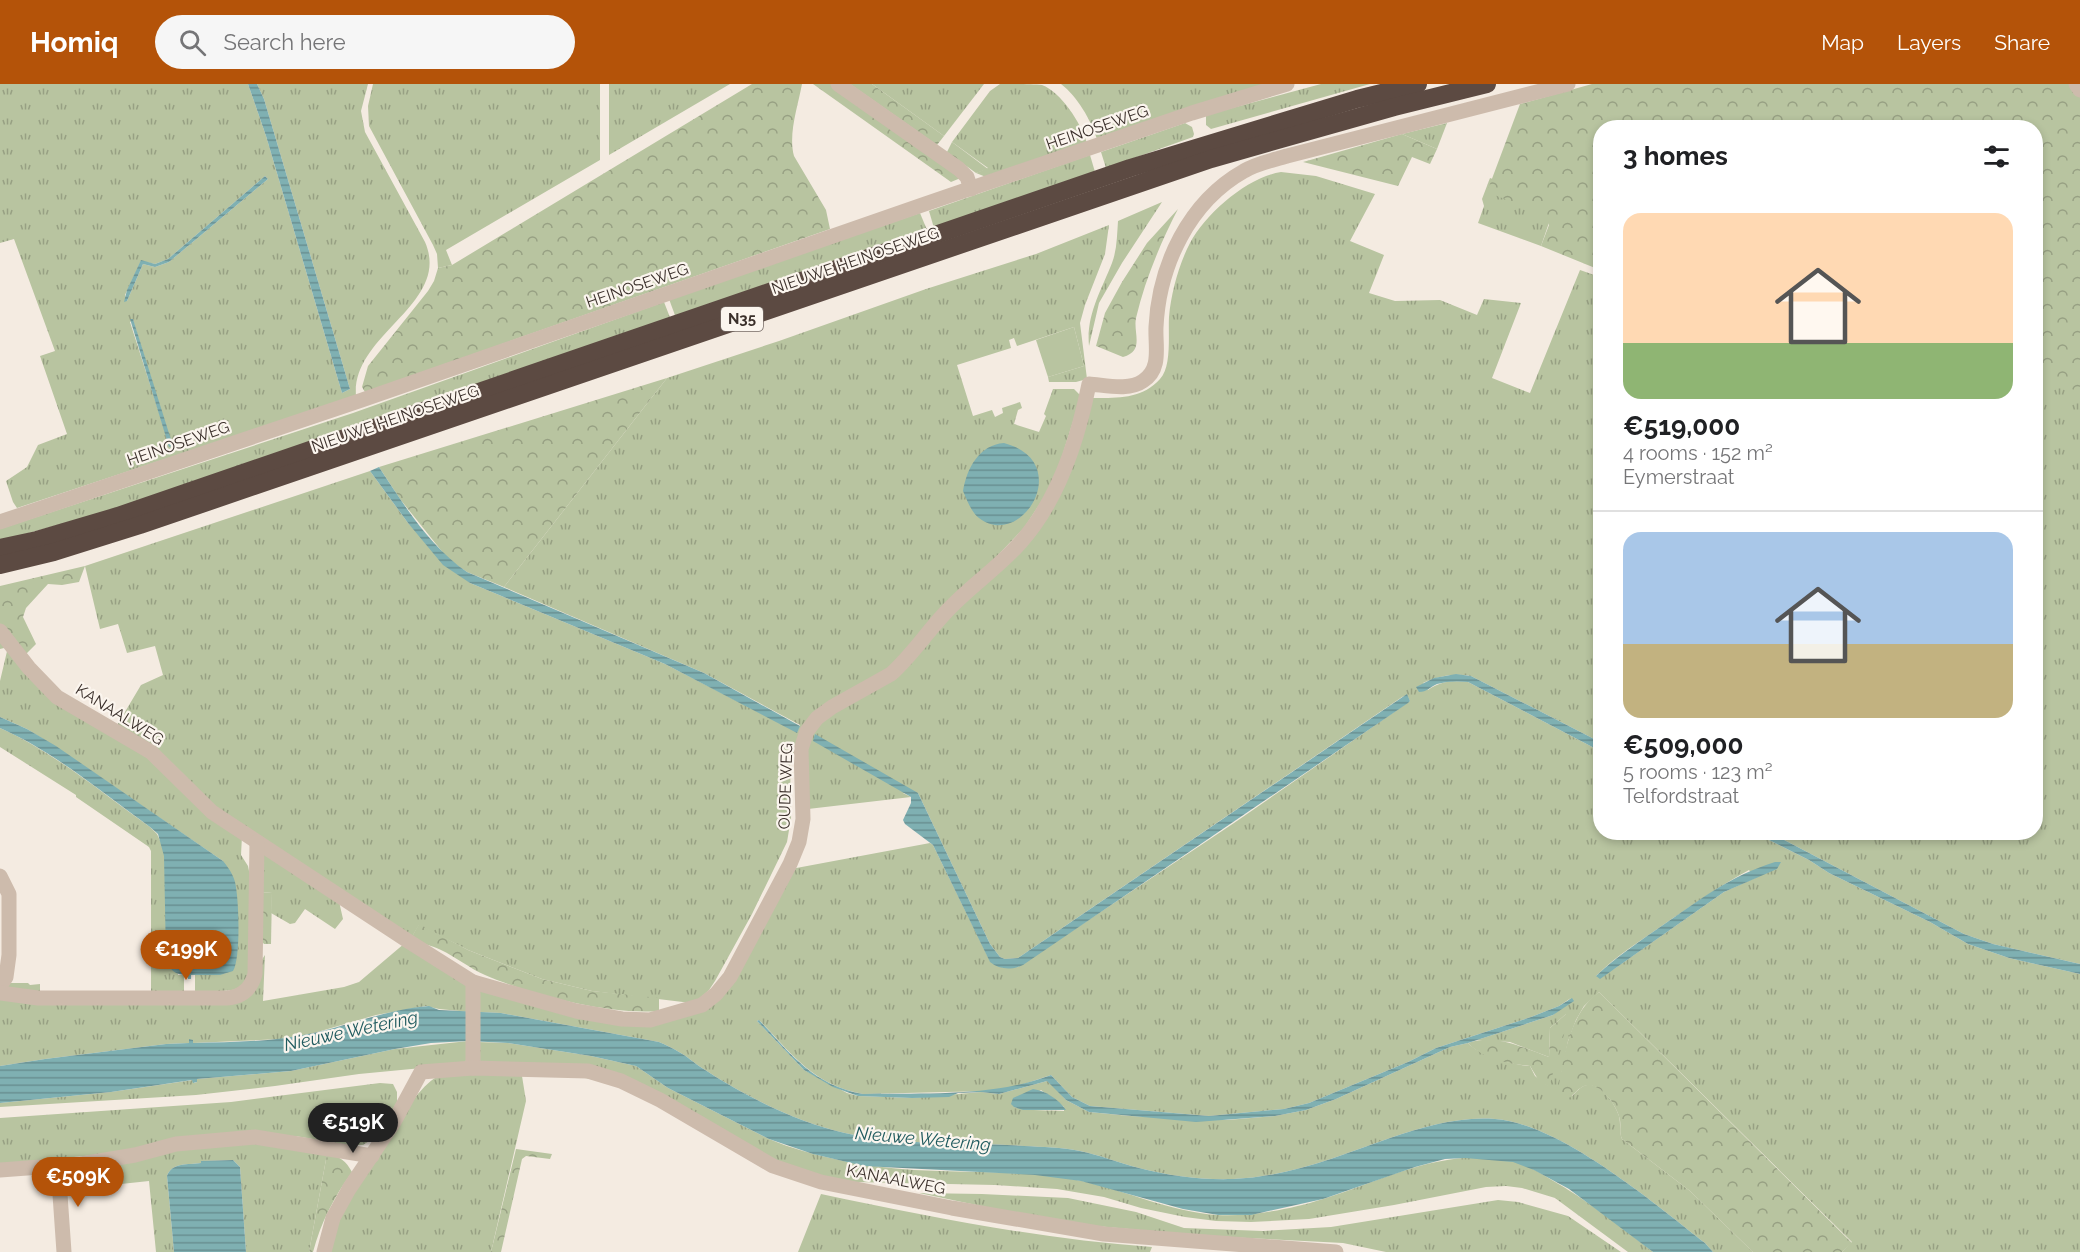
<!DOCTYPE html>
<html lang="en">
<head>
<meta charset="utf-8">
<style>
  :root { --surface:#fff; --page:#f6f6f6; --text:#202124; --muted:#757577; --line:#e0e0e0; --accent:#b45309 }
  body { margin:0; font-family:Raleway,sans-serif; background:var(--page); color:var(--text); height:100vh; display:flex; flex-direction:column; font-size:22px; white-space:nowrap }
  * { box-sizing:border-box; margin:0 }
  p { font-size:20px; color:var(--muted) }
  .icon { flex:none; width:33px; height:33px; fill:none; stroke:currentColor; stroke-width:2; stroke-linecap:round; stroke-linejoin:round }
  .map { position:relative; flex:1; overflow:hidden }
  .side { position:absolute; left:1593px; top:36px; width:450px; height:720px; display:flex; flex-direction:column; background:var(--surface); border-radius:24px; box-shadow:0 3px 9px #0003 }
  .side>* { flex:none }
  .price { position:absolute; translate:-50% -51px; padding:0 14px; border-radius:21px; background:var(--accent); color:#fff; font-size:20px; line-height:39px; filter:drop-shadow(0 2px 3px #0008) }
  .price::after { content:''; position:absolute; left:50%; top:36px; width:18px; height:14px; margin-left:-9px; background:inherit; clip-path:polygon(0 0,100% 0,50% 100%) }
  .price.selected { background:#222; color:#fff }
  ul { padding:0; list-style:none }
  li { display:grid; align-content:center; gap:12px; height:318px; padding:0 30px }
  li+li { border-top:2px solid var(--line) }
  li span { display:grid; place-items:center; height:186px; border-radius:18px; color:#555 }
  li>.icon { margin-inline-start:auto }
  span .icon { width:108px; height:108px; fill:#fffc; stroke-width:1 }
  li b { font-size:26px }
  h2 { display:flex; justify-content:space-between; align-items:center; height:72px; padding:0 30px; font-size:26px }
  header { display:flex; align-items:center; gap:36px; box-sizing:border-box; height:84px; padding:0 30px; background:var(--accent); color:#fff }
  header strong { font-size:28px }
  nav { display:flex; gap:33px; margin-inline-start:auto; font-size:21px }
  .search { width:420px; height:54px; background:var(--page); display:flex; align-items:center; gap:15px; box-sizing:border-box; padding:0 21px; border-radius:33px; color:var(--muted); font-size:22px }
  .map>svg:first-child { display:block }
</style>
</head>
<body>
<header>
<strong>Homiq</strong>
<div class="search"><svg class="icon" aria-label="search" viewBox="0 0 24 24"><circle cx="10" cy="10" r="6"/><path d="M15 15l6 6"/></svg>Search here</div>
<nav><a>Map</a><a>Layers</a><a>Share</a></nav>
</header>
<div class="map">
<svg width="2080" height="1168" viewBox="0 0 2080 1168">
  <defs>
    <pattern id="grass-tufts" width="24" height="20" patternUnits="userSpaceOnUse" patternTransform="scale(1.5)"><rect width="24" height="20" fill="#b8c4a0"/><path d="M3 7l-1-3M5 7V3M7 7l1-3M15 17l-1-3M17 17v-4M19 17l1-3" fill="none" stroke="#97a083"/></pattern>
    <pattern id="forest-crowns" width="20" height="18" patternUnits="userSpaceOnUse" patternTransform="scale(1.5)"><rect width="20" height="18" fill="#b8c4a0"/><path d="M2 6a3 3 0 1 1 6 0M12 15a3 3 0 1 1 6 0" fill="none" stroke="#97a083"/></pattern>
    <pattern id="water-rules" width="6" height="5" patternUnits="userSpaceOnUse" patternTransform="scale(1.5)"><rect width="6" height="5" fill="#7fb0b2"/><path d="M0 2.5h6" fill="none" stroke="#699091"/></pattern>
  </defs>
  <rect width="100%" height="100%" fill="#f4ebe1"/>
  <!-- grass -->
  <g fill="url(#grass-tufts)" fill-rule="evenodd">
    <path d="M0 0H248L266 52 342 309 350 305 264 15 257 0H368L361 27 365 48 425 158C452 220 351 250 356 312L17 424 13 418 6 397 27 383 38 361 67 350 40 272 55 267 14 155 0 159ZM265 92 268 95 169 178 155 183 143 180 127 217 125 211 141 177 155 180 168 175ZM133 236 172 362 170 363 130 238Z"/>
    <path d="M373 0H600V76L446 166 452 181 438 184 437 170 433 161 369 42 368 22Z"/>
    <path d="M609 0H730L609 71Z"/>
    <path d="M872 0H984L944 52Z"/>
    <path d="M1000 0C1010 0 1032 0 1042 1 1061 8 1081 39 1087 59L986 93 976 89 988 84 952 58 990 7Z"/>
    <path d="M1061 0H1271L1097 55C1091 36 1077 12 1061 0Z"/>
    <path d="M1321 0H1370L1211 45 1206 41V31Z"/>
    <path d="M1185 39 1192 43 1194 50 1193 53 1106 84 1101 68Z"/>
    <path d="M1447 39 1437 65 1402 50Z"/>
    <path d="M1090 71 1095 88 934 144 929 127Z"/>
    <path d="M1281 88 1316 92 1375 110 1350 157 1384 171 1369 209 1395 217 1440 216 1477 231 1484 215 1521 219 1492 294 1530 309 1580 186 1600 193V658L1471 592C1453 589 1439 592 1423 599L1428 606C1440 597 1453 596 1468 598L1600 667V748L1755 749 1809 776 1829 789 1930 838 1968 860 2009 874 2080 890V1168H1842L1852 1158 1599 908 1584 922 1576 936 1568 957 1561 991 1572 1012C1576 1008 1581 1002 1587 1001 1601 999 1615 1020 1619 1032 1621 1040 1619 1048 1622 1055L1690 1107 1753 1168H1713L1705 1159C1654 1119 1559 1039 1495 1035 1460 1032 1423 1043 1390 1054 1339 1072 1288 1093 1233 1095 1201 1096 1170 1092 1139 1084 1119 1079 1100 1071 1080 1067 1062 1063 1042 1063 1024 1062 965 1058 903 1062 845 1049 796 1038 743 1011 702 984 694 979 687 972 679 968 673 964 666 961 659 958L501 929 477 928 479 905 629 939 712 919 791 785 930 759 933 761 990 877 1004 884 1018 883 1234 739 1410 617 1407 611 1402 613 1018 874 1005 875 1000 873 990 860 918 709H903L911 713 808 725V652L820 637 932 550 1016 467 1093 314C1118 314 1142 315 1160 295 1172 283 1168 249 1169 233 1171 209 1179 180 1190 159 1206 129 1248 93 1281 88ZM1749 786 1755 794 1724 808 1614 885 1596 892C1616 872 1640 857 1663 841 1691 822 1719 802 1749 786ZM1571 914 1553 931 1477 956 1510 958 1549 973 1550 944 1566 930 1548 1002 1535 992 1530 982C1513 981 1480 972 1468 959L1450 963 1336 1015 1306 1026 1275 1032 1227 1036 1130 1032 1089 1028 1066 1016 1050 998 1047 997 999 1010 981 1008 912 1014 858 1012 847 1009 804 986 757 937 759 936C792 970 813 1001 863 1010L990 1007 1018 1002 1051 991 1072 1013 1090 1022 1209 1032 1284 1025 1309 1019 1408 978 1436 964 1531 933 1559 922ZM1041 1006 1064 1023V1027C1047 1026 1030 1027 1014 1023Z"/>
    <path d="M1490 94 1517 104 1552 130 1541 162 1478 139 1484 122 1482 115Z"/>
    <path d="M1162 118 1122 179 1099 219 1089 262C1086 231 1101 207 1112 179 1117 166 1117 151 1118 137Z"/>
    <path d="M920 129 927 146 676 234 669 215Z"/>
    <path d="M1109 141 1105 170 1085 221 1080 239 1087 295 1076 298H1049L1048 293 1084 282 1074 243 1017 262 1014 254 1009 256 1011 264 957 281 973 332 992 326 995 333 1003 329 1002 324 1020 318 1022 324 1018 326 1014 340 1039 348 1046 332 1044 330 1053 305H1074L1081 312 1054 398 1024 444 887 586 834 616 798 665 790 673 791 734 787 758 752 830 715 897 709 906 698 916 691 919 592 907 542 895 468 866 419 841 410 856 238 744 116 643 141 601 163 591 155 562 127 569 118 540 100 545 85 482 370 387 408 439 470 499 665 580 797 648 800 641 704 589 504 503 667 294 779 257 926 205 1036 170Z"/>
    <path d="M664 218 671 236 122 423 0 457V445L353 329Z"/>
    <path d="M2036 293 2080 302V880L1993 860 1964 850 1771 749 2036 748Z"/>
    <path d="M0 553 24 584 132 659 242 752 241 771 248 782 253 807 251 890 241 905 195 910V891L227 889 223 777 56 663 27 645 0 633V597L8 563 0 565Z"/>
    <path d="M0 644C54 668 102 709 150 743L157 750 164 765 178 891H184V911L65 912 5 905 10 899H28L30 901 40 900V909H151V767L149 763 76 713V711L0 663Z"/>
    <path d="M262 769 338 813 343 835 335 845 305 825 295 839 290 840 271 829 272 809 261 808Z"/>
    <path d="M405 859 466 898 470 928 439 925 426 922 376 931 307 951 282 955 193 959 189 956V959L166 960 45 975 0 982V915L234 917 265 871 263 917 344 903 359 898Z"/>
    <path d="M468 957V973L464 980 359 990 275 1002 196 1011 0 1023V1019L111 1008 193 996 194 999 197 998V995L291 987 395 965Z"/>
    <path d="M477 958 508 959 591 972 636 982 668 1004 769 1055C812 1073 867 1083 914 1086 970 1089 1027 1086 1082 1097 1127 1107 1171 1128 1217 1131 1250 1133 1292 1125 1323 1115 1388 1095 1441 1063 1512 1077 1526 1080 1539 1088 1550 1095 1587 1116 1620 1142 1653 1168H1628L1555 1114 1522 1104 1506 1102 1486 1103 1394 1121 1309 1135 1251 1138 1216 1137 1185 1133 1141 1124 1104 1113 1057 1105 995 1101 855 1098 793 1086 652 1005 480 977Z"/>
    <path d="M480 989 522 992 526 1017 491 1168H329C332 1158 335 1147 339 1138 351 1110 413 1001 439 992 451 988 468 990 480 989Z"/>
    <path d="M380 999 393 1000 397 1008V1018L378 1051 363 1061H348L295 1052 0 1080V1034L231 1018Z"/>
    <path d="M249 1058 327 1070 309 1168H246L240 1083 233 1076 202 1077 201 1079C188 1081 172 1078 167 1092L174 1168H156L149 1097 65 1106 66 1092 69 1088 177 1065Z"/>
    <path d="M919 1109 982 1110 1068 1114 1136 1128 1184 1144 1263 1147 1331 1143 1498 1116 1518 1118 1568 1132 1621 1168H1386L1343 1159 1206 1152 1063 1139Z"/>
    <path d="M821 1110C931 1133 1040 1155 1152 1163L1150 1168H798Z"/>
  </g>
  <!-- forest -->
  <g fill="url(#forest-crowns)">
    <path d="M752 0H802C798 22 788 50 794 72L826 126 830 145 365 308 362 303 368 282 428 207 434 197 438 184 452 181Z"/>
    <path d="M813 0H834L963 93 951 98Z"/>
    <path d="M850 0H872L944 52 937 61Z"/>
    <path d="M1592 0H2080V307L2036 297V44H1600V186L1541 162 1549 141 1545 131 1487 108 1520 20Z"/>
    <path d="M1402 50 1437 65 1430 80 1412 73 1398 102 1303 78Z"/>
    <path d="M952 58 988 85 976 89 947 68Z"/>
    <path d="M1178 125C1160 160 1145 196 1136 234 1133 249 1145 267 1123 273L1096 262 1105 229 1122 198 1147 159Z"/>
    <path d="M667 294 504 503 467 488 448 475 400 415 379 383Z"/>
    <path d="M85 482 79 498 62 501 48 500 26 524 23 533 36 560 25 571 0 541V502Z"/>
    <path d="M261 808 272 809 271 860H264L260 855Z"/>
    <path d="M419 840 468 866 542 895 592 907 659 914V927C608 931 531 911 485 891 469 884 456 873 441 866 431 861 420 859 410 856Z"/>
    <path d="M1599 908 1852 1159 1842 1168H1753L1690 1107 1622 1055C1619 1048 1621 1043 1620 1036 1618 1023 1600 996 1584 1002 1579 1004 1574 1010 1569 1014L1558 1008C1563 974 1569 930 1599 908Z"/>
    <path d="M1566 930 1569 933 1549 1003 1539 997 1530 982C1509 980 1483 975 1468 959 1495 949 1524 964 1549 973L1550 944Z"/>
    <path d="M516 1065 552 1070 550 1075 526 1072 522 1075 501 1168H491Z"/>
    <path d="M327 1070C340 1072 346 1077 352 1088 334 1113 321 1138 313 1168H309Z"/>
  </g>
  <!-- pitch -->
  <path fill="#b8c4a0" d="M1074 243 1084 282 1048 293 1036 256Z"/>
  <!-- water -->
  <g fill="url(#water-rules)">
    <path d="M248 0H257L264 15 350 305 342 309 266 52Z"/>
    <path d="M265 92 268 95 169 178 155 183 143 180 127 217 124 218 127 206 141 176 155 180 168 175Z"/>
    <path d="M130 235H133L173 362 169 363Z"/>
    <path d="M1004 359C1076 378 1021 467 979 434 971 428 967 416 963 407 967 384 979 361 1004 359Z"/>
    <path d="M379 383C404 421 429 462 467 488L704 589 800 642 797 649 665 580 470 499 443 481 408 439 370 387Z"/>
    <path d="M1456 590 1471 592 1600 658V667L1468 598C1458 597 1447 597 1437 600 1430 603 1427 608 1419 608L1416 603 1434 594Z"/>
    <path d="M1407 610 1410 617 1408 619 1023 881C1012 886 1000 886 990 878L933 761 905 740 903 736 911 719V713L813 657 815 650 918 709 990 860 1000 873 1005 875 1018 874Z"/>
    <path d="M0 633 27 645 56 662 223 777C228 783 233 790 235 798 239 814 241 874 233 887L220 891H191V895H188V891C174 891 170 886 166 874L164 772 158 750 150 743C103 709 53 667 0 644Z"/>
    <path d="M1755 749H1771L1964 850 1993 860 2080 880V890L2009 874 1968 860 1930 838 1829 789 1809 776Z"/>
    <path d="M1775 778H1781L1777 785 1724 808 1600 895 1596 892C1616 873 1640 857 1663 841 1701 815 1730 792 1775 778Z"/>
    <path d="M1572 914 1574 917 1553 931 1468 959 1450 963 1336 1015 1306 1026 1275 1032 1196 1038 1089 1028 1066 1016 1047 997 999 1010 981 1008 958 1009 949 1013 912 1014 858 1012 833 1003 804 986 757 937 759 936C791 970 813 1001 863 1010 924 1009 994 1013 1051 991L1072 1013 1090 1022 1209 1032 1284 1025 1309 1019 1408 978 1436 964 1531 933 1559 922Z"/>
    <path d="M429 922 439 926 501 929 659 958C666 961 673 964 679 968 687 972 694 979 702 984 743 1011 796 1038 845 1049 903 1062 965 1058 1024 1062 1042 1063 1062 1063 1080 1067 1100 1071 1119 1079 1139 1084 1170 1092 1201 1096 1233 1095 1288 1093 1339 1072 1390 1054 1423 1043 1460 1032 1495 1035 1559 1039 1654 1119 1705 1159L1713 1168H1653L1569 1105 1534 1086 1513 1078 1465 1074 1445 1075 1415 1083 1323 1115 1251 1131H1218L1183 1125 1081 1097 1035 1091 864 1082 813 1070 769 1055 668 1004 636 982 591 972 508 959 468 957 431 959 395 965 291 987 197 995V998L193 999 192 996 111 1008 0 1019V982L45 975 166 960 189 959V955L193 956V959C231 958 271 958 308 950 349 942 387 925 429 922Z"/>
    <path d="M1033 1005C1046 1007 1058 1015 1066 1026H1023L1014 1023 1011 1020 1013 1014Z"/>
    <path d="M233 1076 240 1083 246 1168H174L167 1092C172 1078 188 1081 201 1079V1077Z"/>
  </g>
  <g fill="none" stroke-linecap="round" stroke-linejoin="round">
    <!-- minor -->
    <g stroke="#cdbbac" stroke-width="15">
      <path d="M838 0 959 85 967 93 971 105"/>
      <path d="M2076 0 2080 6"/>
      <path d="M0 438 362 316 922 121 1192 29 1287 0"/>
      <path d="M0 547 29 584 57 613 151 668 212 728 224 736 408 857 473 898 576 927 622 935 650 936 702 921 716 910 730 893 790 780 799 758 803 735 801 665 807 647 817 634 832 623 891 590C912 571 927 548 946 528 969 503 998 484 1020 459 1058 417 1078 355 1089 300 1105 301 1129 307 1143 297 1162 285 1155 262 1156 243 1159 181 1189 118 1244 87 1257 79 1274 76 1287 72L1568 0"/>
      <path d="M0 792 9 810V871L6 893 0 902"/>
      <path d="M0 909 38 914H227C242 913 251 905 255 890L257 758"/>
      <path d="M473 984V898"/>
      <path d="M58 1082 64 1168"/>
      <path d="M0 1086 81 1080 135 1071 176 1060 255 1053 372 1072"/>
      <path d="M324 1168 333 1134 349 1105 394 1038 421 988 473 984 588 987 621 997 660 1016 773 1082 821 1098 952 1124 1104 1150 1336 1168"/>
    </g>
    <!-- highway -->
    <g stroke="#5c4a42" stroke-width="18">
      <path d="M0 464 37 456 118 432 1130 84 1357 15 1418 0"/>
      <path d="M0 481 54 468 140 441 1211 75 1394 23 1487 0"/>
    </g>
  </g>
  <g text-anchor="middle" stroke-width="4.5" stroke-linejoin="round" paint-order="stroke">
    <!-- shield labels -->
    <rect fill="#fbf5ee" stroke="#756b66" stroke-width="1.5" x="721" y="223" width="42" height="24" rx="4.5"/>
    <g font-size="15" font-weight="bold" fill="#3b302b">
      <text x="742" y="240">N35</text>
    </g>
    <!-- street labels -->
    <g font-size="16" fill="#3b302b" stroke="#fbf5ee">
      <text transform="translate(1097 43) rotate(-19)" y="6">HEINOSEWEG</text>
      <text transform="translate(855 176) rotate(-19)" y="6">NIEUWE HEINOSEWEG</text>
      <text transform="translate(637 201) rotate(-19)" y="6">HEINOSEWEG</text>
      <text transform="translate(395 334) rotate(-19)" y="6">NIEUWE HEINOSEWEG</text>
      <text transform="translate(178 359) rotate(-19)" y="6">HEINOSEWEG</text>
      <text transform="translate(120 630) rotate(32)" y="6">KANAALWEG</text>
      <text transform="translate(785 702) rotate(-88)" y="6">OUDE WEG</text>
      <text transform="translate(896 1095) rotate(11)" y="6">KANAALWEG</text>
    </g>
    <!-- water labels -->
    <g font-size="18" font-style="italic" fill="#1f5a5e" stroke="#fbf5ee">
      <text transform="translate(351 947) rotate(-12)" y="6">Nieuwe Wetering</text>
      <text transform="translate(923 1055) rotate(5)" y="6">Nieuwe Wetering</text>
    </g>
  </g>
</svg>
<b class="price" style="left:186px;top:897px">€199K</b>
<b class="price selected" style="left:353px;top:1070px">€519K</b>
<b class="price" style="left:78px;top:1124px">€509K</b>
<section class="side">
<h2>3 homes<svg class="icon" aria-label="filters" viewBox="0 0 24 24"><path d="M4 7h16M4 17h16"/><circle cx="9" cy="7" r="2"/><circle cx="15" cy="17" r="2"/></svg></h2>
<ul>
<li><span style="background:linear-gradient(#ffd9b3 70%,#8fb573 0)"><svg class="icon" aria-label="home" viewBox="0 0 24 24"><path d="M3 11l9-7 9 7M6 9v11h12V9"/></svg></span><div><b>€519,000</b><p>4 rooms · 152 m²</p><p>Eymerstraat</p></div></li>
<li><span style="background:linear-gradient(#a9c7e8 60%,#c2b280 0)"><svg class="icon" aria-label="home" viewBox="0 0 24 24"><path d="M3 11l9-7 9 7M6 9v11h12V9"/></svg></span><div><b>€509,000</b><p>5 rooms · 123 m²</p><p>Telfordstraat</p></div></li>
</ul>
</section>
</div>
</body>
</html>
